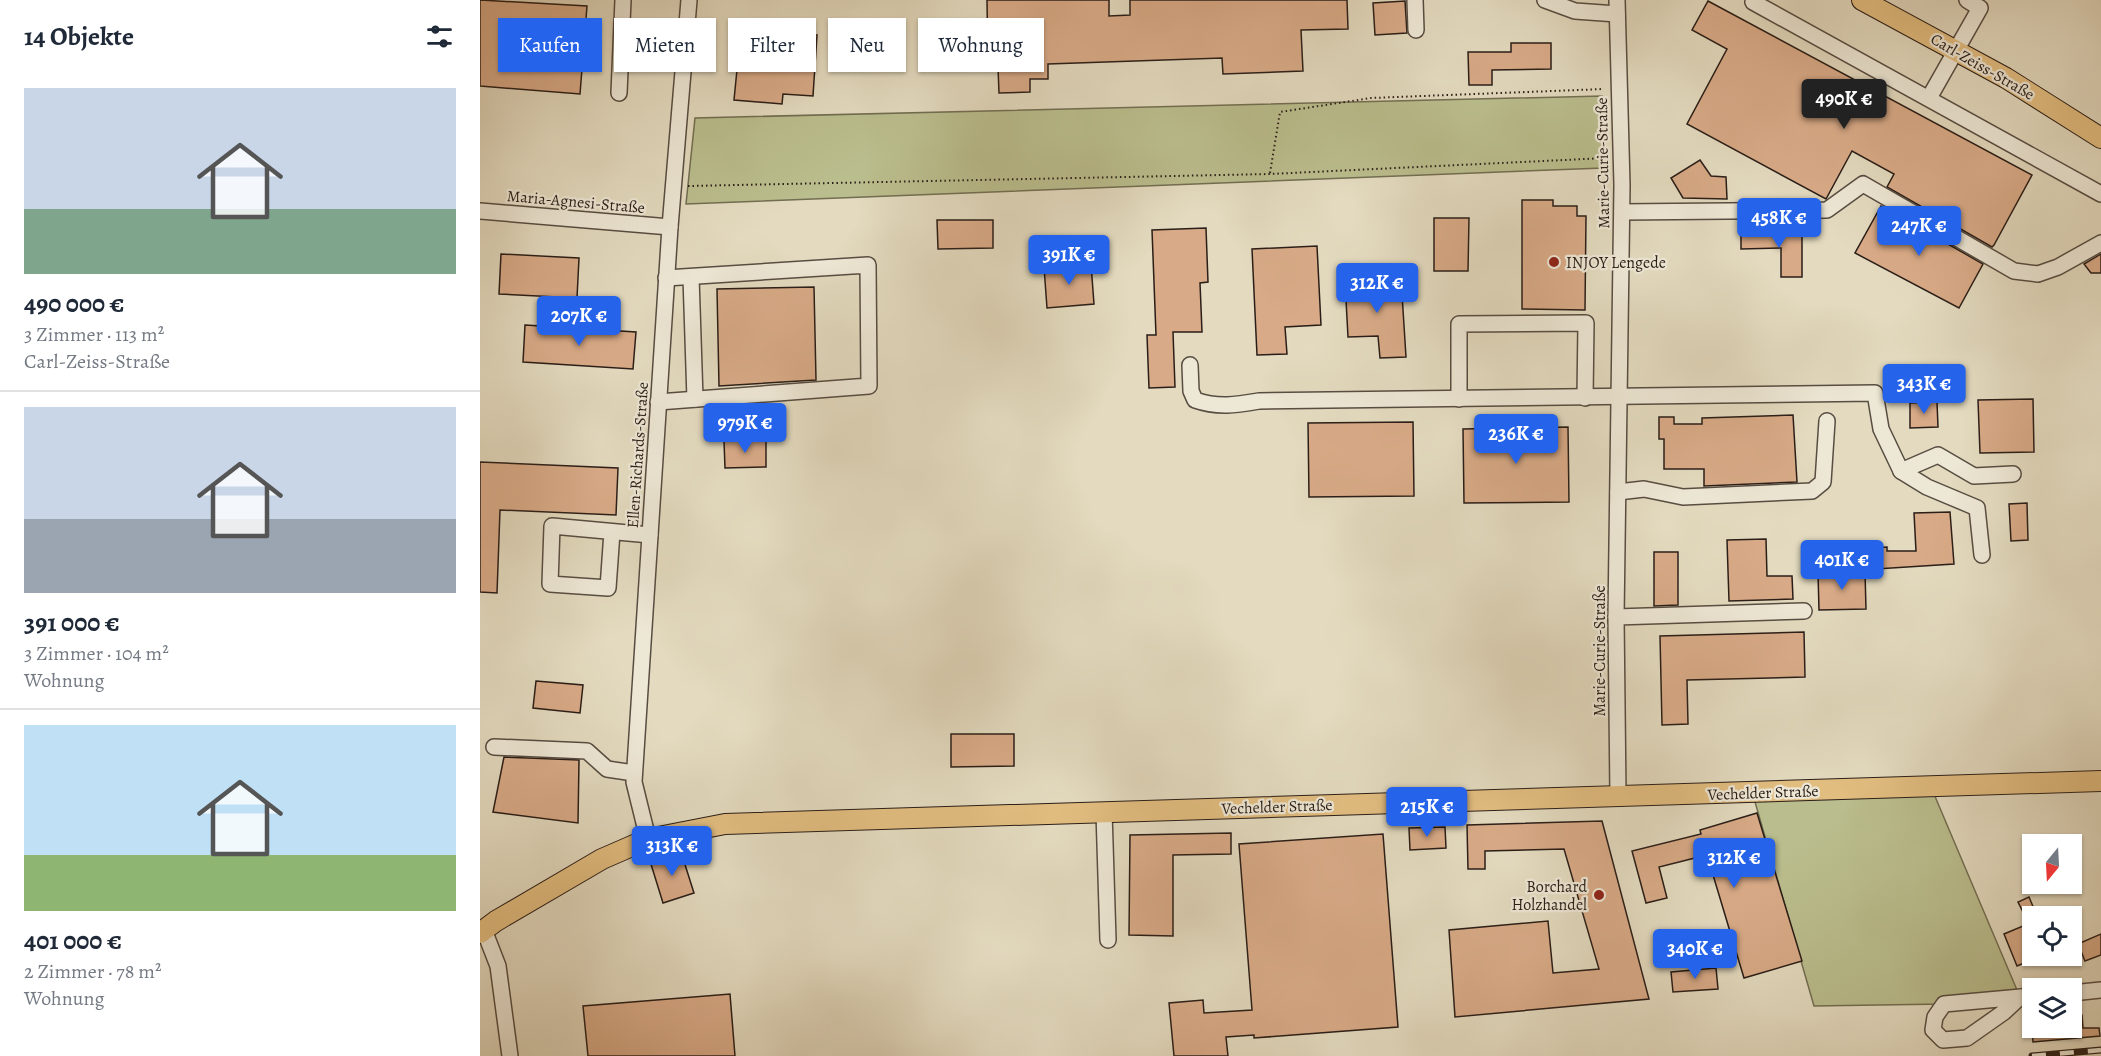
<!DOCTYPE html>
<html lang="de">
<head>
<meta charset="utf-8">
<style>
  :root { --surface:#fff; --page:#f6f6f7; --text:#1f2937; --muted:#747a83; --line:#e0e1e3; --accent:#2563eb }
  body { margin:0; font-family:Alegreya,serif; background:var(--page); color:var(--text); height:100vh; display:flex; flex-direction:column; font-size:22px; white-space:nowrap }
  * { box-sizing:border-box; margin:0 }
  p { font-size:20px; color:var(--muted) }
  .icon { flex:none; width:33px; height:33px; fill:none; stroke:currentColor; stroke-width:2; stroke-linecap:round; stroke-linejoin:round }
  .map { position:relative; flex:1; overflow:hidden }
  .side { display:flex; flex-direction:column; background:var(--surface); width:480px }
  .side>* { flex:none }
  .top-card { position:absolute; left:18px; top:18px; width:570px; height:54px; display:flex; gap:12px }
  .needle { width:39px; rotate:198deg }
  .buttons { position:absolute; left:1542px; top:834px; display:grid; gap:12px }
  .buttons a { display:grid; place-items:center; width:60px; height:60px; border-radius:0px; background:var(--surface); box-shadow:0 2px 4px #0004; font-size:30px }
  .price { position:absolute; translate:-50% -51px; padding:0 14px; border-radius:6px; background:var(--accent); color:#fff; font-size:20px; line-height:39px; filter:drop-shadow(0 2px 3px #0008) }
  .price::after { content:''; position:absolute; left:50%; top:36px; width:18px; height:14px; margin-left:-9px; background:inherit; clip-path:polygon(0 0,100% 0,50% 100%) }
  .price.selected { background:#222; color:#fff }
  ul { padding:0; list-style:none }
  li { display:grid; align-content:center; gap:12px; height:318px; padding:0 24px }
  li+li { border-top:2px solid var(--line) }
  li span { display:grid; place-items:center; height:186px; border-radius:0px; color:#555 }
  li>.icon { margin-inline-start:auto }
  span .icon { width:108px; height:108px; fill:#fffc; stroke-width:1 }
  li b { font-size:26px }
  h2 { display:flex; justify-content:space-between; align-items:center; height:72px; padding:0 24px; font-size:26px }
  .chip { padding:0 21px; border-radius:0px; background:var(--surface); box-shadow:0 2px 4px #0004; font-size:21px; line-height:54px }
  .chip.selected { background:var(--accent); color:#fff }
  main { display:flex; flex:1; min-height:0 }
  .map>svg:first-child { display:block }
</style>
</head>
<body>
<main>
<section class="side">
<h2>14 Objekte<svg class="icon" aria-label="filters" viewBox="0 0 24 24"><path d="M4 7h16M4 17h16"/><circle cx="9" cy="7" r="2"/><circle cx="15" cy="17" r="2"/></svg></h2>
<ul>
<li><span style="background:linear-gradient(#c9d6e8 65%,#7fa58c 0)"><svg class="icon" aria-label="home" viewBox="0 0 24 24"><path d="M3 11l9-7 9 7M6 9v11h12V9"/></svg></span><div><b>490 000 €</b><p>3 Zimmer · 113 m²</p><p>Carl-Zeiss-Straße</p></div></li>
<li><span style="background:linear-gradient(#c9d6e8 60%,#9aa5b1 0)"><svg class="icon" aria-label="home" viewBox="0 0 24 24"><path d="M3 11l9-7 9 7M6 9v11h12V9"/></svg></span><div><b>391 000 €</b><p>3 Zimmer · 104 m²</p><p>Wohnung</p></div></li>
<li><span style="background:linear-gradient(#bfe0f5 70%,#8fb573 0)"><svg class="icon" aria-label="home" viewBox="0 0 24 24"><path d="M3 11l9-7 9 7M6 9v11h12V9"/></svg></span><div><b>401 000 €</b><p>2 Zimmer · 78 m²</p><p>Wohnung</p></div></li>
</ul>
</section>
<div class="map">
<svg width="1621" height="1056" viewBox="0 0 1621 1056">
  <rect width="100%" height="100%" fill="#e3dabf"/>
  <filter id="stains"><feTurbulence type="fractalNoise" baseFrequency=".00333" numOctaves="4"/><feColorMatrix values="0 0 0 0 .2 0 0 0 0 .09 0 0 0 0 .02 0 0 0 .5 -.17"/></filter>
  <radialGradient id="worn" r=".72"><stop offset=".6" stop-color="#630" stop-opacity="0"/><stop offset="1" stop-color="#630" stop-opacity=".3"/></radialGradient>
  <!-- green -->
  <g fill="#babd8d" stroke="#726e52" stroke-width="1.5">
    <path d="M1122 96 1123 168 206 204 215 118Z"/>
    <path d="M1451 787 1540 997 1464 1004 1334 1006 1275 802 1285 792Z"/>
  </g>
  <!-- building -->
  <g fill="#d8aa87" stroke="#2a1e18" stroke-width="1.5">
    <path d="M0 0 107 6 100 94 0 86Z"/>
    <path d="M507 0H629V16L650 15V0H867L868 29 821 30 823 71 743 74 742 58 568 64V79H550V92L519 93 518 67H508Z"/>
    <path d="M925 1 927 33 895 35 893 3Z"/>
    <path d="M1228 1 1552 175 1514 245 1512 247 1407 187 1414 174 1372 151 1346 199 1207 124 1247 49 1212 30Z"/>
    <path d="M261 29 337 35 333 96 303 94 302 104 254 100Z"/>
    <path d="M1031 43H1071V69L1012 70V85H989L988 52H1031Z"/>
    <path d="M1220 160 1231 176 1246 177 1247 199 1203 198 1191 178Z"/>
    <path d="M1042 200H1073V206H1097V216H1106L1105 310 1042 309Z"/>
    <path d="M1401 206 1503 264 1479 308 1375 253Z"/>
    <path d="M954 218H989L988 271H954Z"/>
    <path d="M457 220H513V248L458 249Z"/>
    <path d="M726 228 728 282 720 283 722 332H693L695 387 669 388 667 335H676L672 230Z"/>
    <path d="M1261 232H1322V277H1301V248L1261 249Z"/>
    <path d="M837 246 841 325 805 327 807 354 777 355 772 249Z"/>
    <path d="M21 254 99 258 97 298 19 294Z"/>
    <path d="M1621 254V273H1611L1604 264Z"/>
    <path d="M611 264 614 304 567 308 564 267Z"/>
    <path d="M921 278 926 357 900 358 898 336 868 337 865 281Z"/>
    <path d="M334 287 336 380 239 386 237 289Z"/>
    <path d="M45 325 156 332 153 369 43 362Z"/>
    <path d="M1553 399 1554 452 1500 453 1498 400Z"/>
    <path d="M1457 402 1458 427 1430 428V403Z"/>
    <path d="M1313 415 1317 482 1224 486V469H1184V439H1179V417H1194V424H1222V418Z"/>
    <path d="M933 422 934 496 829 497 828 423Z"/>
    <path d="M1088 427 1089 502 984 503 983 429Z"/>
    <path d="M286 440V467L245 468 244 441Z"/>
    <path d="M0 462 138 468 136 515 20 510 17 593 0 592Z"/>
    <path d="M1547 503 1548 540 1531 541 1529 504Z"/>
    <path d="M1470 512 1474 564 1396 569 1395 548 1407 547V551H1436L1434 513Z"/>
    <path d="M1286 539 1287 576H1312L1313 599 1249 601 1247 540Z"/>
    <path d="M1174 552H1198V605L1174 606Z"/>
    <path d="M1385 572 1386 609 1339 610 1338 573Z"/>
    <path d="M1324 632 1325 677 1207 680 1208 724 1182 725 1180 636Z"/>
    <path d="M56 681 103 685 100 713 53 708Z"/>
    <path d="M471 734H534V766L471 767Z"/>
    <path d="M24 757 99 760 98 823 13 812Z"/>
    <path d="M1277 813 1322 961 1264 978 1227 855 1179 867 1187 898 1166 903 1152 851 1221 834 1220 830Z"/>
    <path d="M1122 821 1169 999 975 1017 969 930 1068 921 1073 973 1119 969 1084 849 1005 851V869H988L987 825Z"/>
    <path d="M965 827 966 848 930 850 929 828Z"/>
    <path d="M751 833V854L693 855V936L649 935 650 835Z"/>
    <path d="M903 834 918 1027 774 1038V1035L746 1037 748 1056H694L689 1003 723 1000 724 1013 772 1010 759 844Z"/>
    <path d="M201 852 214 893 183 903 170 861Z"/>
    <path d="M1549 897 1557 916H1545L1538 902Z"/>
    <path d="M1543 926 1552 956 1556 958 1537 966 1524 934Z"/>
    <path d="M1621 934V955L1605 961 1598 944Z"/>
    <path d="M1236 968 1238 989 1193 992 1191 972Z"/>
    <path d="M250 994 255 1056H108L103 1006Z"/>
    <path d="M1602 1015 1603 1028H1619L1620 1036 1553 1042 1552 1028H1592V1016Z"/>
  </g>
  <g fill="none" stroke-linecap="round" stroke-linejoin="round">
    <defs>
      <g id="minor">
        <path d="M935 0 936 30"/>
        <path d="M1065 0 1095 11 1137 14"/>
        <path d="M1137 0 1142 185 1136 617 1138 796"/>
        <path d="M1273 2 1621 194"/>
        <path d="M139 93 143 0"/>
        <path d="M1449 98 1500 8 1487 0"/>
        <path d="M0 211 190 227"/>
        <path d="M1142 212 1347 210 1383 184 1534 271 1558 274 1578 267 1621 243"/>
        <path d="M211 277 215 399"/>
        <path d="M710 365 711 391 715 400C738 408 756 405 779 401L1395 393 1401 429 1421 471"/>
        <path d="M979 399V324L1106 323 1105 398"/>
        <path d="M178 402 389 386 388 265 186 278"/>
        <path d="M1421 471 1447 487 1497 508 1502 555"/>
        <path d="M1421 471 1458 455 1494 476 1533 474"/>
        <path d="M1138 492 1164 489 1203 497 1332 491 1343 482 1347 421"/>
        <path d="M132 532 128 588 70 584 72 526 170 535"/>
        <path d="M1136 617 1324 611"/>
        <path d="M14 747 107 751 127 769 154 773"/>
        <path d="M624 812 628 940"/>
        <path d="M168 839 154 782 190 227 209 0"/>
        <path d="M4 930 18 966 30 1056"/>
        <path d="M1592 993 1621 990"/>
        <path d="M1540 997 1524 1012 1487 1038 1463 1040 1453 1030 1455 1017 1464 1004 1552 996"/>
      </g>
      <g id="major">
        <path d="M1382 0 1526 78 1621 138"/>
        <path d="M0 933 16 921 122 859 168 839 245 824 1621 781"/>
      </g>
    </defs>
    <!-- minor casing -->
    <use href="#minor" stroke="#584d42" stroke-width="18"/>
    <!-- major casing -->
    <use href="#major" stroke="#2a1e18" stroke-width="22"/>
    <!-- path -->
    <g stroke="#2a1e18" stroke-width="2" stroke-dasharray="1.5 3" stroke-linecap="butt">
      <path d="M790 173 800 112 891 98 1124 89"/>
      <path d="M208 186 790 174 1126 158"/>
    </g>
    <!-- minor -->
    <use href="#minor" stroke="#ede7d5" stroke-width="15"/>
    <!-- major -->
    <use href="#major" stroke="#e2bd80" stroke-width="20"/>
    <defs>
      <path id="rail" d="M1552 1056 1621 1050"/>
    </defs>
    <!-- rail casing -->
    <use href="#rail" stroke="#2a1e18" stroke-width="7"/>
    <!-- rail -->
    <use href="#rail" stroke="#ede7d5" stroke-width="4.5" stroke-dasharray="14" stroke-linecap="butt"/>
  </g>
  <!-- markers -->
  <g fill="#8f2418" stroke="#ede7d5" stroke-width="2">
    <circle cx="1074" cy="262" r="6"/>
    <circle cx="1119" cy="895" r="6"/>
  </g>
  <g text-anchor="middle" stroke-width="4.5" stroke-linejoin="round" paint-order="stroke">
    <!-- street labels -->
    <g font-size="16" fill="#2a1e18" stroke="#ede7d5">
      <text transform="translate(1503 66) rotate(30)" y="6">Carl-Zeiss-Straße</text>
      <text transform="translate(1122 163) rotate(-91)" y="6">Marie-Curie-Straße</text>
      <text transform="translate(96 201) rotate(5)" y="6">Maria-Agnesi-Straße</text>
      <text transform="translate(157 455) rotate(-86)" y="6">Ellen-Richards-Straße</text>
      <text transform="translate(1119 651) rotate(-90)" y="6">Marie-Curie-Straße</text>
      <text transform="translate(1283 792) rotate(-2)" y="6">Vechelder Straße</text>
      <text transform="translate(797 806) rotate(-2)" y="6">Vechelder Straße</text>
    </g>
    <!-- poi labels -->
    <g font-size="16" fill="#2a1e18" stroke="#ede7d5" text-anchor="start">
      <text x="1086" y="268">INJOY Lengede</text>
      <text x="1107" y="892" text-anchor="end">Borchard<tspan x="1107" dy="18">Holzhandel</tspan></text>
    </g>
  </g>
  <rect width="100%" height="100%" filter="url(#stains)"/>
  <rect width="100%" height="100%" fill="url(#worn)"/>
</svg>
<div class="buttons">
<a><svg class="needle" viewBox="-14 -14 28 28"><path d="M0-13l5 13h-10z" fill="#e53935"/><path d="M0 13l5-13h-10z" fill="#747a83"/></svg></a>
<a><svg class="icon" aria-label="locate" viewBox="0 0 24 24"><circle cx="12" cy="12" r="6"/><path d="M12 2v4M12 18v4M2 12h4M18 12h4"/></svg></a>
<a><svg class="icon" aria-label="layers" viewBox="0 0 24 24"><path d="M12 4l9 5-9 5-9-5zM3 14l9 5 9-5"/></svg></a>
</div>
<b class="price selected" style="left:1364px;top:130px">490K €</b>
<b class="price" style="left:1299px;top:249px">458K €</b>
<b class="price" style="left:1439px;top:257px">247K €</b>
<b class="price" style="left:589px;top:286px">391K €</b>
<b class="price" style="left:897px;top:314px">312K €</b>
<b class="price" style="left:99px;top:347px">207K €</b>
<b class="price" style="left:1444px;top:415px">343K €</b>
<b class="price" style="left:265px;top:454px">979K €</b>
<b class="price" style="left:1036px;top:465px">236K €</b>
<b class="price" style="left:1362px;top:591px">401K €</b>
<b class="price" style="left:947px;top:838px">215K €</b>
<b class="price" style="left:192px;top:877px">313K €</b>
<b class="price" style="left:1254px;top:889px">312K €</b>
<b class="price" style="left:1215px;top:980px">340K €</b>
<div class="top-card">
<a class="chip selected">Kaufen</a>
<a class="chip">Mieten</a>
<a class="chip">Filter</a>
<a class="chip">Neu</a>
<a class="chip">Wohnung</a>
</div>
</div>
</main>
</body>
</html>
